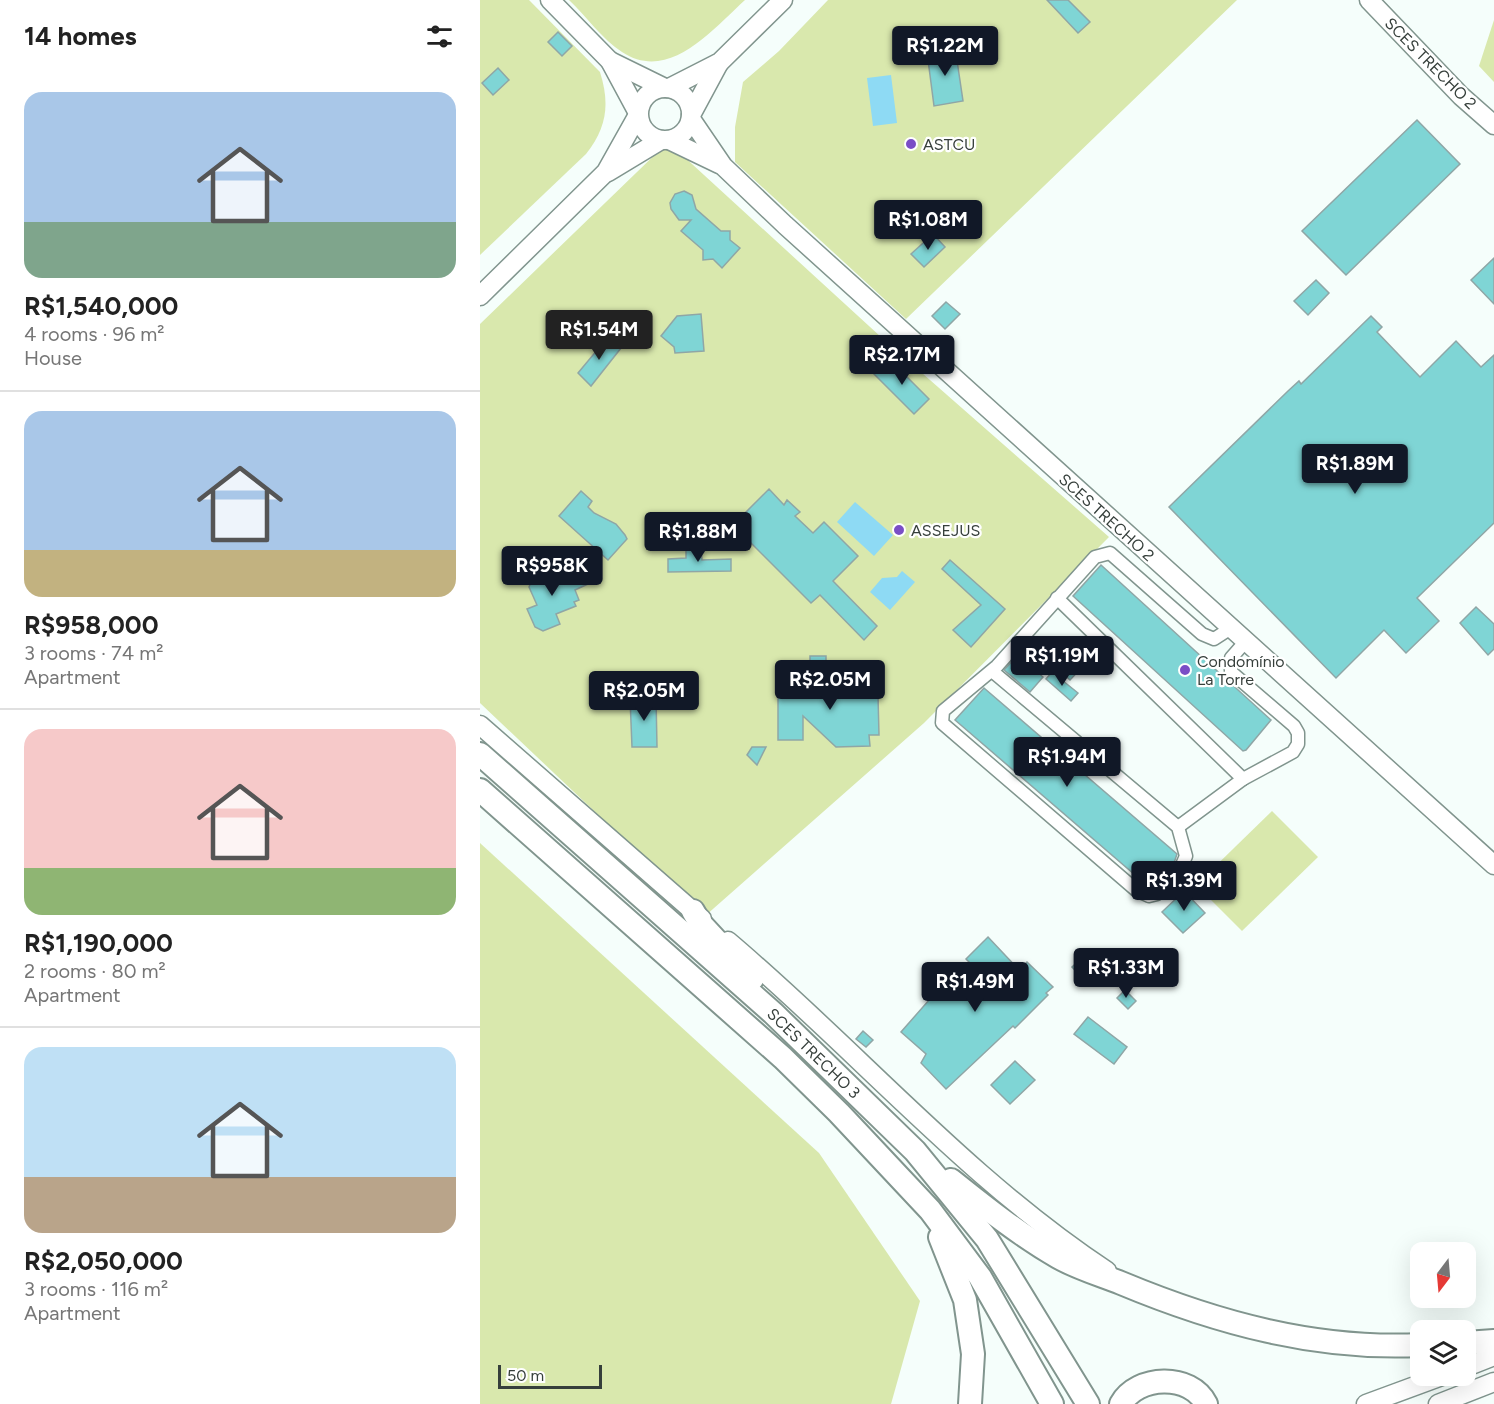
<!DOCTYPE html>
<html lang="en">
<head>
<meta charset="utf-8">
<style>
  :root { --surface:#fff; --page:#f2f2f2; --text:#222; --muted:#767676; --line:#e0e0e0; --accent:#111827 }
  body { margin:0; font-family:Figtree,sans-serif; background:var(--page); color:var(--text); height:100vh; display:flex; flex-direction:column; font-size:22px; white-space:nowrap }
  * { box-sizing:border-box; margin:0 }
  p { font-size:20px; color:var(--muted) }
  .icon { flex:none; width:33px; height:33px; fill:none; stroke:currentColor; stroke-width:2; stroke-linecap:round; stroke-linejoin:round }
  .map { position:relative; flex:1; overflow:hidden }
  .sheet { display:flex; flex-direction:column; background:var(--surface); width:480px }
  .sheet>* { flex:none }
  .needle { width:39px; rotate:196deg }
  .fabs { position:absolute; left:930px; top:1242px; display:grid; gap:12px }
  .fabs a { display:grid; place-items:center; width:66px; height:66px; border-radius:12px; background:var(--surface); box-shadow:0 6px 24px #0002; font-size:30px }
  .scale { position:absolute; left:18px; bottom:15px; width:104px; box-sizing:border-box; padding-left:6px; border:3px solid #363f3b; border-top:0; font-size:16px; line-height:21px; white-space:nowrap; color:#363f3b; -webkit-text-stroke:4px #fff; paint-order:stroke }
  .price { position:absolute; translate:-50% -51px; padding:0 14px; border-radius:6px; background:var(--accent); color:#fff; font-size:20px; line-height:39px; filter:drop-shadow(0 2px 3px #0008) }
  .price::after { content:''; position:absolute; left:50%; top:36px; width:18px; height:14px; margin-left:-9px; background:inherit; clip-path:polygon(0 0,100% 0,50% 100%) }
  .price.current { background:#222; color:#fff }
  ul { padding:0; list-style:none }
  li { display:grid; align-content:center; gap:12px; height:318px; padding:0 24px }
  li+li { border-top:2px solid var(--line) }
  li span { display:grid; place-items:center; height:186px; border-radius:18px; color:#555 }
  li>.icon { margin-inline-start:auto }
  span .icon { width:108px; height:108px; fill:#fffc; stroke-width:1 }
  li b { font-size:26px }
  h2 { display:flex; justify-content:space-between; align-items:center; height:72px; padding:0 24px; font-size:26px }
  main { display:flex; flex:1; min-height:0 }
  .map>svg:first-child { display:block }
</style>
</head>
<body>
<main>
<section class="sheet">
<h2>14 homes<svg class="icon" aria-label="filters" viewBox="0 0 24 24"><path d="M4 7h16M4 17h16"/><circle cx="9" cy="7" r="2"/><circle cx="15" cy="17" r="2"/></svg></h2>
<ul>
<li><span style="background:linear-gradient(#a9c7e8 70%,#7fa58c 0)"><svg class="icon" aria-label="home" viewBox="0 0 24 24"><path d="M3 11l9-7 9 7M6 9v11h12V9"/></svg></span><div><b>R$1,540,000</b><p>4 rooms · 96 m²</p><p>House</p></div></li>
<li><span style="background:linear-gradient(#a9c7e8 75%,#c2b280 0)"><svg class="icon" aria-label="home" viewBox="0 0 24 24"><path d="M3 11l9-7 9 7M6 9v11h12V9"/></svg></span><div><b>R$958,000</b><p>3 rooms · 74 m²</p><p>Apartment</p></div></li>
<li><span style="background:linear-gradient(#f6c9c9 75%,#8fb573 0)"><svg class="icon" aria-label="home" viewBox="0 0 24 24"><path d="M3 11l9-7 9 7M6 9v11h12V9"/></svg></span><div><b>R$1,190,000</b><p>2 rooms · 80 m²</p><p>Apartment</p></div></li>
<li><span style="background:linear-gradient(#bfe0f5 70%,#b9a48a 0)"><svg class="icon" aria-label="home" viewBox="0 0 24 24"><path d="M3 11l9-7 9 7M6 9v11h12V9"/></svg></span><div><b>R$2,050,000</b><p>3 rooms · 116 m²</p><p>Apartment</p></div></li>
</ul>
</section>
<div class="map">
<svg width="1014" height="1404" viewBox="0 0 1014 1404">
  <rect width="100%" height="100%" fill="#f5fefb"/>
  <!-- green -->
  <g fill="#d9e8ad">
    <path d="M0 0H49L120 72C130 104 127 127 106 154L0 255Z"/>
    <path d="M89 0H265C232 30 189 83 142 52 122 39 106 16 89 0Z"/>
    <path d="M348 0H757L426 319 255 162V127L263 82 299 51Z"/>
    <path d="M1014 20V82L999 66Z"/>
    <path d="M188 142 401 337 629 537 444 723 225 916 0 703V324Z"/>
    <path d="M792 811 838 857 762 931 716 885Z"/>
    <path d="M0 843 339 1153 440 1301 411 1404H0Z"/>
  </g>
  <!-- water -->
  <g fill="#8edaf4">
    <path d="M411 75 417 123 393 126 387 78Z"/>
    <path d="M375 502 413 535 394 556 357 522Z"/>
    <path d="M422 571 435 582 410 610 390 592 402 578 417 577Z"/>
  </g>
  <!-- building -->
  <g fill="#7fd5d5" stroke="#8fa6a6" stroke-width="1.5">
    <path d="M567 0H588L610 22 598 33Z"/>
    <path d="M78 32 92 46 82 56 68 42Z"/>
    <path d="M475 47 483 101 454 106 447 52Z"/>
    <path d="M18 68 29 80 13 95 2 83Z"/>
    <path d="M937 120 980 164 866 275 822 231Z"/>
    <path d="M204 191 212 195 216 209 241 231H250V240L260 248 242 268 233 259 223 260V250L201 231 211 220H199L191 209 190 203 195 194Z"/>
    <path d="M453 234 465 247 444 267 431 254Z"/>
    <path d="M1014 258V304L991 280Z"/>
    <path d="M836 280 849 293 828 315 814 301Z"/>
    <path d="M466 302 480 314 465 329 452 316Z"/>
    <path d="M221 314 224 351 195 353 194 347 181 336 197 316Z"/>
    <path d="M891 316 902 327 897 332 940 377 976 341 1001 367 1014 355V523L937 598 959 621 926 653 904 630 856 678 689 507 808 391 819 381 821 384Z"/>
    <path d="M128 337 141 348 111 386 98 373Z"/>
    <path d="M409 359 449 399 434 414 394 374Z"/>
    <path d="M289 489 304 505 307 500 320 512 315 516 333 533 344 522 378 556 353 581 397 626 384 640 340 595 331 603 253 525Z"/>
    <path d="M101 491 112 501 108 507 114 513 136 524 145 535 147 539 128 560 79 516Z"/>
    <path d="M221 548 222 560 251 559V571L188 572V559L206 558V549Z"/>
    <path d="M470 560 525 609 491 647 473 630 501 605 462 569Z"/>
    <path d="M56 563 108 584 95 590 99 600 94 602 96 606 76 614 80 624 63 631 55 627 47 609 57 605 49 587 52 580 61 576Z"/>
    <path d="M621 565 791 720 766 750 763 751 593 596Z"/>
    <path d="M996 607 1014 624V649L1008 655 980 623Z"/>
    <path d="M587 646 606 663 590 680 571 663Z"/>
    <path d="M538 655 563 677 550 692 524 670Z"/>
    <path d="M330 656H346V685L382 684V692L398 696 399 735H389L390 746 356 747 323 716V740H298V695H330Z"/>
    <path d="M572 672 598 693 591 701 566 679Z"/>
    <path d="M504 688 697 854 694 863 673 887H669L475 720Z"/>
    <path d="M176 697 177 747H152L150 698Z"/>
    <path d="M272 747H286L277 765 267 755Z"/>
    <path d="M704 891 725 913 703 933 682 912Z"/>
    <path d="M508 937 539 970 547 962 573 987 566 993 568 995 535 1028 533 1026 466 1089 441 1063 446 1054 421 1032 471 975 472 993 497 970 486 959Z"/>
    <path d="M611 949 623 962 605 981 592 967Z"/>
    <path d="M645 990 656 1001 648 1009 637 998Z"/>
    <path d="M608 1017 647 1047 634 1064 594 1034Z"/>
    <path d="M383 1031 393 1040 386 1047 376 1039Z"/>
    <path d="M535 1061 555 1080 530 1104 511 1085Z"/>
  </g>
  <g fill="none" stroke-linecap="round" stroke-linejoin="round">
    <defs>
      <g id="street">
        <path d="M577 598 763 779"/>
        <path d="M512 671 698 827 706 856 699 872 677 894 669 896 656 890 462 723 463 711 517 666 615 557 630 553 722 634 734 639 751 628"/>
        <path d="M698 827 763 779 813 752 818 744V733L814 726 751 672V658L766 641"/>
      </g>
      <g id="secondary">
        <path d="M70 0 130 61 158 113"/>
        <path d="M889 0 981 96 1014 125"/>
        <path d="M130 61 185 88"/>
        <circle cx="185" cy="114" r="26"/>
        <path d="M189 88 240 62 303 0"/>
        <path d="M211 115 239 63"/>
        <path d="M211 119 243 166 305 225 1014 865"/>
        <path d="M189 140 239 164"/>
        <path d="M128 172 181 140"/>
        <path d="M0 296 126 172 158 115"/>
        <path d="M0 725 222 919"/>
        <path d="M248 941C376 1049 486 1178 627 1271"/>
        <path d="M986 1367 1014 1356"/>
        <path d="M886 1404 962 1376"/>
        <path d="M958 1404 1014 1382"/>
      </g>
      <g id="highway">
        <path d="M0 754 293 1013 435 1151 507 1239 608 1404"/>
        <path d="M0 790 303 1058 359 1113 450 1210 500 1277 572 1404"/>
        <path d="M213 911 220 923 272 979"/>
        <path d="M471 1180C506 1208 540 1235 578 1257 597 1268 621 1275 641 1283 737 1323 836 1350 940 1345"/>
        <path d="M460 1237 485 1300 493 1354 490 1404"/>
        <path d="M986 1343 1014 1341"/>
        <path d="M641 1404C657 1375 711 1373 726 1404"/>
      </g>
    </defs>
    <!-- street casing -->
    <use href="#street" stroke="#81958e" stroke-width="15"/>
    <!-- secondary casing -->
    <use href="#secondary" stroke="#81958e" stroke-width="21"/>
    <!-- highway casing -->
    <use href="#highway" stroke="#81958e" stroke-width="26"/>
    <!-- street -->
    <use href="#street" stroke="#fff" stroke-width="12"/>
    <!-- secondary -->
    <use href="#secondary" stroke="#fff" stroke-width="18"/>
    <!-- highway -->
    <use href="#highway" stroke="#fff" stroke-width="22"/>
  </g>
  <!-- markers -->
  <g fill="#7a4ec6" stroke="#fff" stroke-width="2">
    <circle cx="431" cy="144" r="6"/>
    <circle cx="419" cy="530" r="6"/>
    <circle cx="705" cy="670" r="6"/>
  </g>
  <g text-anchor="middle" stroke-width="4.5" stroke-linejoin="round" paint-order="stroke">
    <!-- street labels -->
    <g font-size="16" fill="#363f3b" stroke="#fff">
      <text transform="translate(951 63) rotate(45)" y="6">SCES TRECHO 2</text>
      <text transform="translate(627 517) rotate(42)" y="6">SCES TRECHO 2</text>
      <text transform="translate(334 1053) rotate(44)" y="6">SCES TRECHO 3</text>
    </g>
    <!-- poi labels -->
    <g font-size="16" fill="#363f3b" stroke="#fff" text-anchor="start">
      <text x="443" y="150">ASTCU</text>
      <text x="431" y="536">ASSEJUS</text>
      <text x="717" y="667">Condomínio<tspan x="717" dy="18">La Torre</tspan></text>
    </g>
  </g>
</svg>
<div class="fabs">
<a><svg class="needle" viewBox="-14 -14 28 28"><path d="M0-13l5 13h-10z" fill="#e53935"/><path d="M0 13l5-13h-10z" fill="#767676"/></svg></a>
<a><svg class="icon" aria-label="layers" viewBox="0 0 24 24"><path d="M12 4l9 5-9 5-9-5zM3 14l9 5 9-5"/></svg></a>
</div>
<div class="scale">50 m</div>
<b class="price" style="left:465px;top:77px">R$1.22M</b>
<b class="price" style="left:448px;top:251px">R$1.08M</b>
<b class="price current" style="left:119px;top:361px">R$1.54M</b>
<b class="price" style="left:422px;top:386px">R$2.17M</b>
<b class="price" style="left:875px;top:495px">R$1.89M</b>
<b class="price" style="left:218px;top:563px">R$1.88M</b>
<b class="price" style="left:72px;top:597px">R$958K</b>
<b class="price" style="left:582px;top:687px">R$1.19M</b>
<b class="price" style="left:350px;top:711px">R$2.05M</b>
<b class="price" style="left:164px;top:722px">R$2.05M</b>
<b class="price" style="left:587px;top:788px">R$1.94M</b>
<b class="price" style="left:704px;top:912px">R$1.39M</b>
<b class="price" style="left:646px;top:999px">R$1.33M</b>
<b class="price" style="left:495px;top:1013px">R$1.49M</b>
</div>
</main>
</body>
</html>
